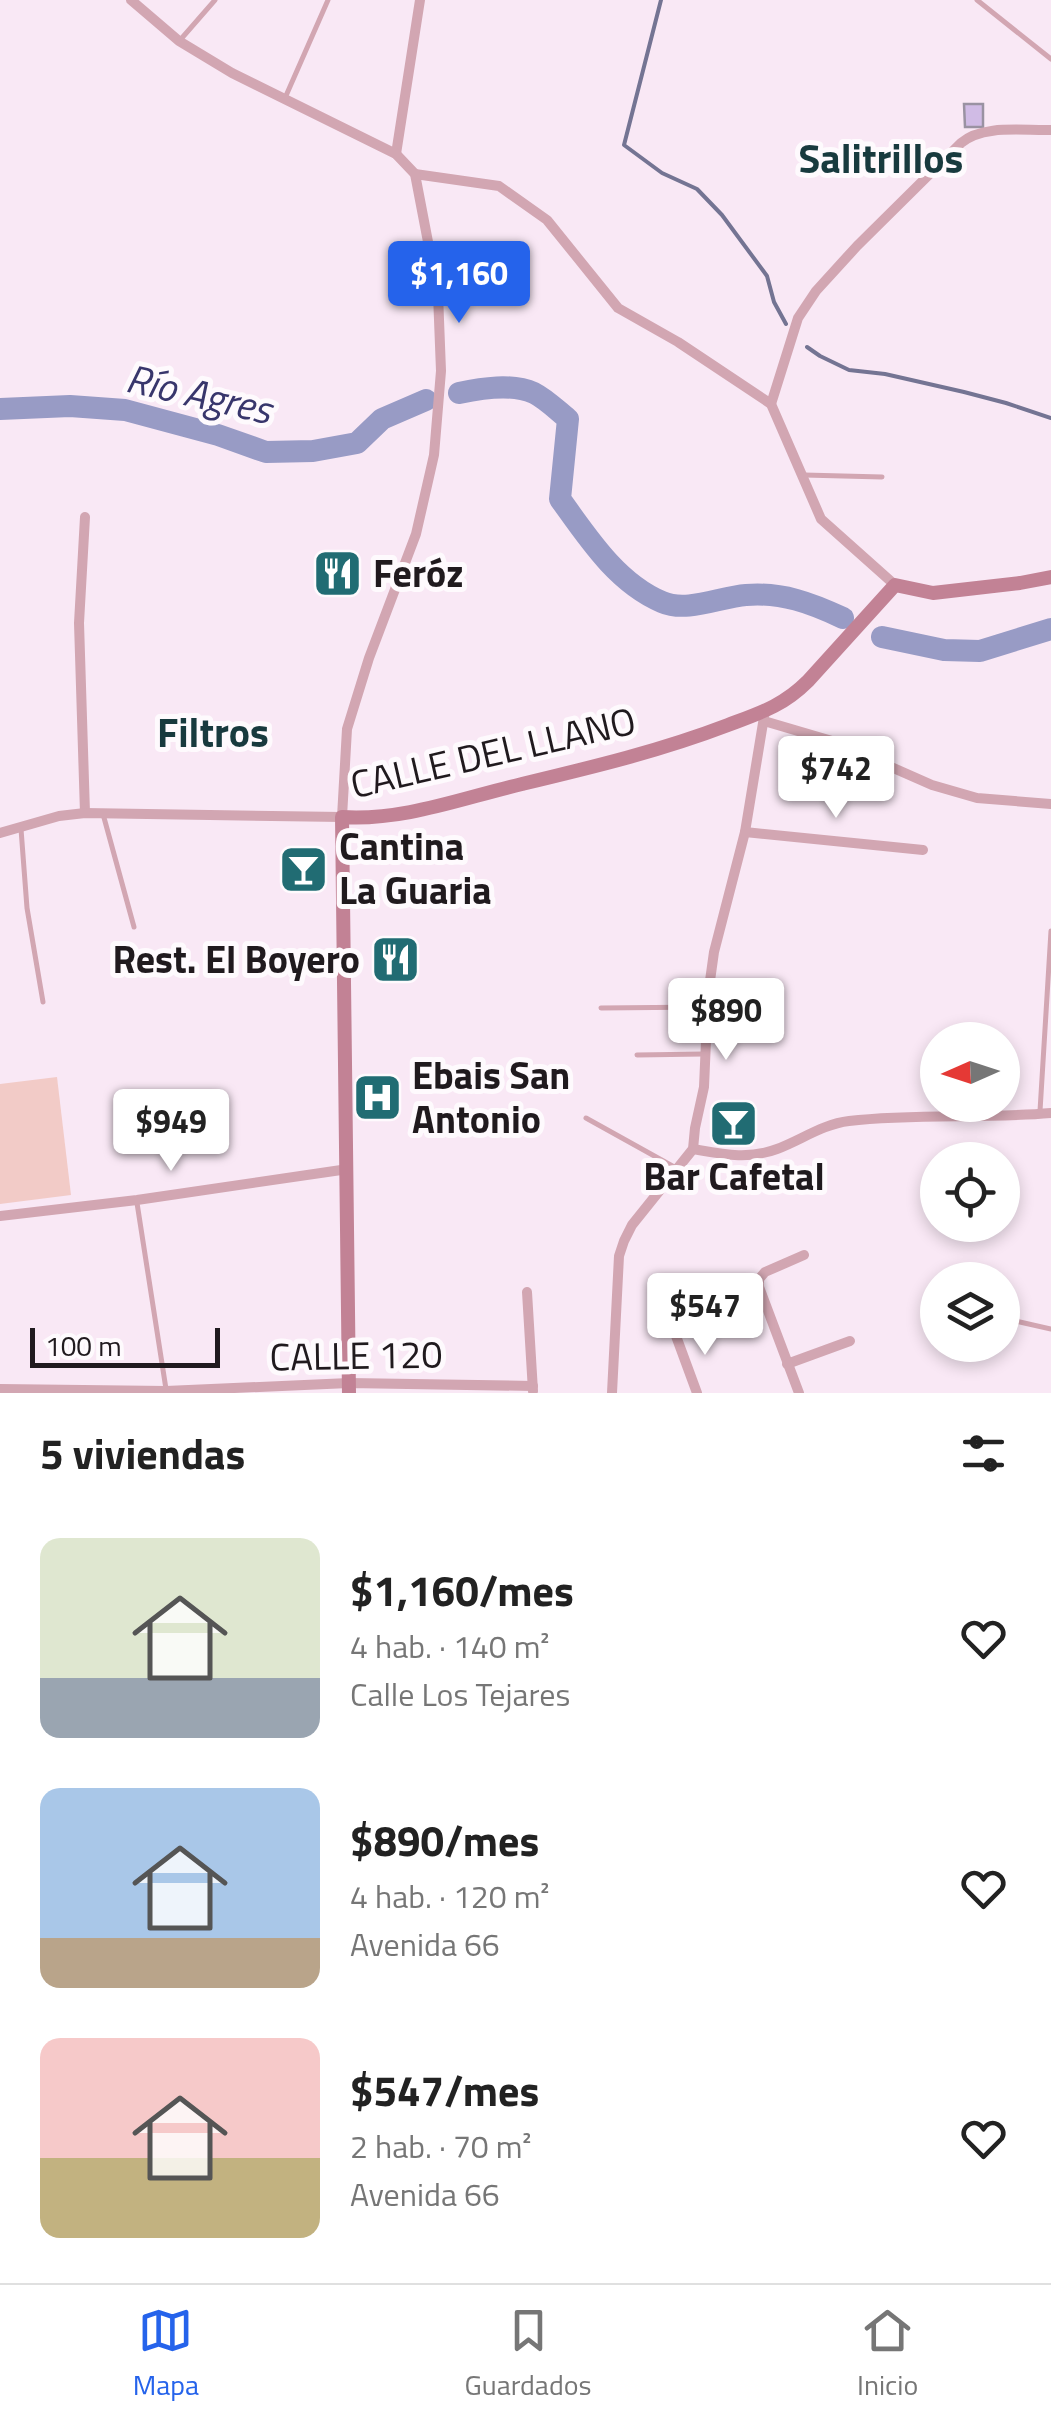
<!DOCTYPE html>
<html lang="es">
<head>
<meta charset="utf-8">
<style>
  :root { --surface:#fff; --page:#f2f2f2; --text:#222; --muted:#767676; --line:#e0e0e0; --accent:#2563eb }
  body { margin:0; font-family:"Titillium Web",sans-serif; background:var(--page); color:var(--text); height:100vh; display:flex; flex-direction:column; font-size:38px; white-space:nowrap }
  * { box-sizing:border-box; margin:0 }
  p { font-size:32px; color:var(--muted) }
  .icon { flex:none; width:55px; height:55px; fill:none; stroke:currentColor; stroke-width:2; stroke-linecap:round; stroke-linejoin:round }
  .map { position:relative; height:1393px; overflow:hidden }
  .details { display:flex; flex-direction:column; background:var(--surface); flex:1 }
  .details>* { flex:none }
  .needle { width:65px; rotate:267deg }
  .controls { position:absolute; left:920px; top:1022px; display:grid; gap:20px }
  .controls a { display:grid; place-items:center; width:100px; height:100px; border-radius:50%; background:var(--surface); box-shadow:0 5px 15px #0003; font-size:50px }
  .scale { position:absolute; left:30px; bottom:25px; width:190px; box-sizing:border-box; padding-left:10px; border:5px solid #201a1e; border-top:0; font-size:28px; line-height:35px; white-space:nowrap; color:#201a1e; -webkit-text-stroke:8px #fefafd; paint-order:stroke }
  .price { position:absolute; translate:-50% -85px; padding:0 22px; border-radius:10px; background:#fff; color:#222; font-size:32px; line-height:65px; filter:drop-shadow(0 2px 5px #0008) }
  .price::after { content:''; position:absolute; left:50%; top:60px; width:30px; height:22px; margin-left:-15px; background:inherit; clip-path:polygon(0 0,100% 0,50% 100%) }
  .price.active { background:var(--accent); color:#fff }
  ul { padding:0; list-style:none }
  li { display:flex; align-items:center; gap:30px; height:250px; padding:0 40px }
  li span { display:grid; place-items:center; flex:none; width:280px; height:200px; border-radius:20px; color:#555 }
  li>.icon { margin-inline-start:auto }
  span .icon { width:120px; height:120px; fill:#fffc; stroke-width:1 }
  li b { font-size:42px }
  h2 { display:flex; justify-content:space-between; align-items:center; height:120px; padding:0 40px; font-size:42px }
  .menu { display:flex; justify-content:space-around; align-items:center; height:140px; border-top:2px solid var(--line); background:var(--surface); font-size:28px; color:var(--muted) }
  .menu a { display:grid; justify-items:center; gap:5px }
  .menu .active { color:var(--accent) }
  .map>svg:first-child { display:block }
</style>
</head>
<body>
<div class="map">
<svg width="1051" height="1393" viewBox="0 0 1051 1393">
  <rect width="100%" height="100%" fill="#f9e8f5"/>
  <!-- green -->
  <path fill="#f2cbc7" d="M57 1077 71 1195 0 1204V1084Z"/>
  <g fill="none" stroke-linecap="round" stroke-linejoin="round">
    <!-- stream -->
    <g stroke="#747493" stroke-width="4">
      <path d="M661 0 624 145 662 173 697 189 722 215 767 276 774 302 786 324"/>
      <path d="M807 347 820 356 849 370 885 374 964 392 1006 403 1051 418"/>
    </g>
    <!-- river -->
    <g stroke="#989bc5" stroke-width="22">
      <path d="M459 393C482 388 512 383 534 393 546 399 558 411 568 419L560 499C588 538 617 583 662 602 687 613 720 597 746 595 782 592 811 603 843 618"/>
      <path d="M0 409 70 406 125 410 218 435 266 452 313 451 357 443 382 419 426 400"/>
      <path d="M882 637 944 650 980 651 1051 629"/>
    </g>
  </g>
  <!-- building -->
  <path fill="#d0bbe5" stroke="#9a92a2" stroke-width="2.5" d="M964 104H983V127H965Z"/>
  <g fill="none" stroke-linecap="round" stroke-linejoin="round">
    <!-- lane -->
    <g stroke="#d2a6b2" stroke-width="5">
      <path d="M977 0 1051 59"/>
      <path d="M181 39 215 0"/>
      <path d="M285 98 328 0"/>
      <path d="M804 475 882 477"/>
      <path d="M103 814 134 927"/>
      <path d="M21 829 27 908 43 1002"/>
      <path d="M601 1008 707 1007"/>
      <path d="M637 1055 704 1054"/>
      <path d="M1040 1111 1051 931"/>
      <path d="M586 1118 676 1168"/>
      <path d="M137 1203 166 1389"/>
      <path d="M1002 1318 1051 1329"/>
    </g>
    <!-- street -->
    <g stroke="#d2a6b2" stroke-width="10">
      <path d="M396 154 420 0"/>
      <path d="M415 174 499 186 547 220 618 308 678 342 771 404 821 519 895 585"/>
      <path d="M771 404 798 318 816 291 857 246 961 143C983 124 1024 131 1051 130"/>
      <path d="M85 517 79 623 85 813"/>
      <path d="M764 721 832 741 932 785 977 798 1051 804"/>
      <path d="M745 832 923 850"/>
      <path d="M0 833 59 816 85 813 342 817 347 729 369 658 416 534 434 455 441 371 438 294 415 174 396 154 232 73 179 41 131 0"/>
      <path d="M693 1149C722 1154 748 1160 777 1149 801 1140 823 1124 849 1121 916 1113 984 1119 1051 1113"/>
      <path d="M0 1216 137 1200 348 1169"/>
      <path d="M527 1292 533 1391"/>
      <path d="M676 1336 697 1393"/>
      <path d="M787 1364 850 1341"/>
      <path d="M0 1389 166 1391 349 1383 533 1386"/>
      <path d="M612 1393 619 1256 624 1241 632 1225 693 1149 695 1128 704 1087 708 995 714 952 745 832 765 711"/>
      <path d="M799 1393 759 1287V1279L765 1272 804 1255"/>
    </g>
    <!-- secondary -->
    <path stroke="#c28295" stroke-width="14" d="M349 1393 342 817C404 821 462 798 522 784 593 767 660 751 728 725 760 713 783 706 808 681L895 585 933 593 1020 583 1051 577"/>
  </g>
  <!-- icons -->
  <defs>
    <symbol id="restaurant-square" viewBox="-11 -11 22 22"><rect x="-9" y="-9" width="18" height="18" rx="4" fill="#216c73" stroke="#fefafd"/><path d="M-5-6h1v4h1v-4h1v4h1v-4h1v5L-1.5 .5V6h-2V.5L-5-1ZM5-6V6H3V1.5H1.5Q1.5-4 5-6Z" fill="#fff"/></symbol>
    <symbol id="bar-square" viewBox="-11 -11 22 22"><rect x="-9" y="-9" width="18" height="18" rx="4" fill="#216c73" stroke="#fefafd"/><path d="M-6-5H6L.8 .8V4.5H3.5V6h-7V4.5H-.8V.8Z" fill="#fff"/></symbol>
    <symbol id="hospital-square" viewBox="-11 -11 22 22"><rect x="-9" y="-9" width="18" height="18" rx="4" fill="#216c73" stroke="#fefafd"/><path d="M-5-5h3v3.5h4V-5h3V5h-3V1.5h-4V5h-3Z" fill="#fff"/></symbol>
  </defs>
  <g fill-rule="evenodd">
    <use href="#restaurant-square" x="310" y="546" width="55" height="55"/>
    <use href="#bar-square" x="276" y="842" width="55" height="55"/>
    <use href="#restaurant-square" x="368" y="932" width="55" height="55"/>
    <use href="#hospital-square" x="350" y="1070" width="55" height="55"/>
    <use href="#bar-square" x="706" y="1096" width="55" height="55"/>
  </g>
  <g text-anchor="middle" stroke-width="10" stroke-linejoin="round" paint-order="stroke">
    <!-- poi labels -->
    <g font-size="38" font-weight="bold" fill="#201a1e" stroke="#fefafd" text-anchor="start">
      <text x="373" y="587">Feróz</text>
      <text x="339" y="860">Cantina<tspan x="339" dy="44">La Guaria</tspan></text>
      <text x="360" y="973" text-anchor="end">Rest. El Boyero</text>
      <text x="412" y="1089">Ebais San<tspan x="412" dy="44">Antonio</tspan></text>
      <text x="734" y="1190" text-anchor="middle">Bar Cafetal</text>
    </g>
    <!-- street labels -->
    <g font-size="38" fill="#201a1e" stroke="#fefafd">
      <text transform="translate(493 753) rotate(-13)" y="13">CALLE DEL LLANO</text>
      <text transform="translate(356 1356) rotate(-1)" y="13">CALLE 120</text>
    </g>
    <!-- neighbourhood labels -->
    <g font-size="40" font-weight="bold" fill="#183a3e" stroke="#fefafd">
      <text x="881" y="173">Salitrillos</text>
      <text x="213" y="747">Filtros</text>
    </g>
    <!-- water labels -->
    <g font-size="40" font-style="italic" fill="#38366c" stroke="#fefafd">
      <text transform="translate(199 394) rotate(13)" y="14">Río Agres</text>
    </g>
  </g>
</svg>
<div class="controls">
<a><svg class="needle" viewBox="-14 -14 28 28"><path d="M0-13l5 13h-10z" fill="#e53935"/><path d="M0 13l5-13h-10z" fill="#767676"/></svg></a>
<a><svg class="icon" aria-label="locate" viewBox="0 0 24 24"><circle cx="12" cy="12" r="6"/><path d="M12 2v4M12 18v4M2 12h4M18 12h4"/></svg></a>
<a><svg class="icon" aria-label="layers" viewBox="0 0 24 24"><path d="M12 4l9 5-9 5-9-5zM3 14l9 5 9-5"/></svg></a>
</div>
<div class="scale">100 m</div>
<b class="price active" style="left:459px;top:326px">$1,160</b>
<b class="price" style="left:836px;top:821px">$742</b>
<b class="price" style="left:726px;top:1063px">$890</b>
<b class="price" style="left:171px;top:1174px">$949</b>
<b class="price" style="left:705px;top:1358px">$547</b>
</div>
<section class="details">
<h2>5 viviendas<svg class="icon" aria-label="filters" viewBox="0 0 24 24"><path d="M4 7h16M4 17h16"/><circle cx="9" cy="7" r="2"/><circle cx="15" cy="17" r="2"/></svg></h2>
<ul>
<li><span style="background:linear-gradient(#dfe7d0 70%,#9aa5b1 0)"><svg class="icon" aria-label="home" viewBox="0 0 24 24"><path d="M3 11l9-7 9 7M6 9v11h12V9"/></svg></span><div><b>$1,160/mes</b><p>4 hab. · 140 m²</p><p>Calle Los Tejares</p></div><svg class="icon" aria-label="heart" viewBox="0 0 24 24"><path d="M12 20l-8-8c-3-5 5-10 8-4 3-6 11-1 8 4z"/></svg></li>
<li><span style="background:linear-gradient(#a9c7e8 75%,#b9a48a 0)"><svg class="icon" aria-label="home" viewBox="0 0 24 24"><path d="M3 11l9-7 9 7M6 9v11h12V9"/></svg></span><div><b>$890/mes</b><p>4 hab. · 120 m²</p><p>Avenida 66</p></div><svg class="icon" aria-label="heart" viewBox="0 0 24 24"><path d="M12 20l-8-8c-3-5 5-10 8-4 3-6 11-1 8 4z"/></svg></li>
<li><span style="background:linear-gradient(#f6c9c9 60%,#c2b280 0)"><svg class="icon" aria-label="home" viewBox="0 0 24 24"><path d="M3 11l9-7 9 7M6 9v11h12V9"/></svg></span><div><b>$547/mes</b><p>2 hab. · 70 m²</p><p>Avenida 66</p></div><svg class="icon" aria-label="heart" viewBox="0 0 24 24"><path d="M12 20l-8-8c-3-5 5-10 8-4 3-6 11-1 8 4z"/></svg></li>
</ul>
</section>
<nav class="menu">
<a class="active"><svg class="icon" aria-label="map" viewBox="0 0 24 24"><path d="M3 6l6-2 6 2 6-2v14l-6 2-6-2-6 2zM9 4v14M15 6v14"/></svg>Mapa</a>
<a><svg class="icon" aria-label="saved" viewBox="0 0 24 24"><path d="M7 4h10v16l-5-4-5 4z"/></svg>Guardados</a>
<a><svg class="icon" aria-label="home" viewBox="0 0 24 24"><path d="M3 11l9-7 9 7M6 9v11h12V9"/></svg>Inicio</a>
</nav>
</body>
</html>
